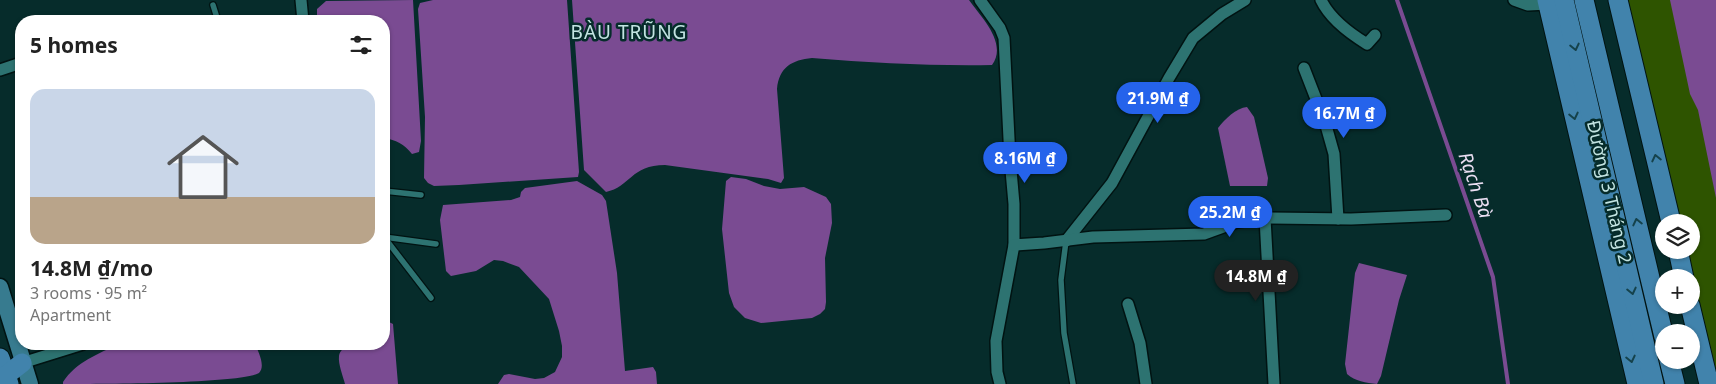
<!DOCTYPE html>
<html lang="en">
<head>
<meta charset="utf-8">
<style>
  :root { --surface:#fff; --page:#f2f2f2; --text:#222; --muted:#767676; --line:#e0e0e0; --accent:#2563eb }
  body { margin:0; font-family:"Noto Sans",sans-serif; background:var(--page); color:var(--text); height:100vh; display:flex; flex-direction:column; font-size:19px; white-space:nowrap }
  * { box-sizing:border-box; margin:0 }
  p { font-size:16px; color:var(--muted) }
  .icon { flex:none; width:28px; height:28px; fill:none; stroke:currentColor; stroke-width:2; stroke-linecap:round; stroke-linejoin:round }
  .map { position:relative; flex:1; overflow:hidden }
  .side { position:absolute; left:15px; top:15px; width:375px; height:335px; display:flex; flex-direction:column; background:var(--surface); border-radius:20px; box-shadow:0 1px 4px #0004 }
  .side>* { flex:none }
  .fabs { position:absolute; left:1655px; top:214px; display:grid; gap:10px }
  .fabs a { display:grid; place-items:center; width:45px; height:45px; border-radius:50%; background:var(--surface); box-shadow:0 1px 4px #0004; font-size:25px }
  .price { position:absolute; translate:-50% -42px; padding:0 11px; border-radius:18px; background:var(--accent); color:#fff; font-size:16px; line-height:32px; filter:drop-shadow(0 1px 2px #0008) }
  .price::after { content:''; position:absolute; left:50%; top:30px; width:15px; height:11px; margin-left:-8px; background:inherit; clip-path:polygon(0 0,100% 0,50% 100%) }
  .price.selected { background:#222; color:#fff }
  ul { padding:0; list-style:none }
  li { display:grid; align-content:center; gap:10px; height:265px; padding:0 15px }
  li+li { border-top:1px solid var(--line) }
  li span { display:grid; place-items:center; height:155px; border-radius:15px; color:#555 }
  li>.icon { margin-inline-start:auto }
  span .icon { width:90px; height:90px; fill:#fffc; stroke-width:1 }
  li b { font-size:21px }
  h2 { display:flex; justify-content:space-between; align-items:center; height:60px; padding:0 15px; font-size:21px }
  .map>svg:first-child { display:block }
</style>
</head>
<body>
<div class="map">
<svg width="1716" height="384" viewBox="0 0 1716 384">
  <rect width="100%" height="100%" fill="#062c2b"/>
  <!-- green -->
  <path fill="#2e5400" d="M1626 0H1716V383L1685 250H1691V222H1678Z"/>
  <!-- water -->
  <g fill="#7a4b92">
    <path d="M413 0 421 141 419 152 412 154C404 144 396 140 384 138V21H317V9L326 1Z"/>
    <path d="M433 0H567L579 172 578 177 459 185 434 186 428 183 424 178 425 117 418 9 420 3Z"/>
    <path d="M572 0H969C981 17 1008 43 992 65 932 66 872 63 812 58 792 60 779 67 777 89L784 178 781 183 768 179 665 165C631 165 630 187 606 192L584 170Z"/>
    <path d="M1670 0H1716V198L1698 110 1690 94Z"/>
    <path d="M1247 107 1254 117 1268 178 1267 186H1230L1218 128C1225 119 1236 108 1247 107Z"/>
    <path d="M731 177 746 179 764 186 780 189 804 187 826 197 831 204 832 223 825 258 826 302 825 309 820 314 812 318 761 323 745 318 734 307 729 293 722 229 726 181Z"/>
    <path d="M577 181 602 195 606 201 617 273 625 371 653 367 656 372 657 384H498L504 375 509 374 535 379 544 378 555 372 562 357V346L559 331 549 299 519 267 503 261 494 260 476 271 451 276 446 271 440 220 443 205 511 200 520 197 521 192 525 188Z"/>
    <path d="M1359 263 1407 275 1399 300 1381 376 1377 384C1366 383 1355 381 1347 374L1345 364 1355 273Z"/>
    <path d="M389 322 393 324 398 384H345C343 376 338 364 339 356 342 340 372 344 384 344V325Z"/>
    <path d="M119 344H255C258 351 266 366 259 373 239 384 96 384 63 384V382C76 362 98 354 119 344Z"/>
  </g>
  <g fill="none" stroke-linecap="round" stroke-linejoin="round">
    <!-- stream -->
    <path stroke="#7a4b92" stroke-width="4" d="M1397 0 1493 277 1508 384"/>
    <defs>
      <g id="service">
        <path d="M213 5 218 21"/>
        <path d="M384 191 421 195"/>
        <path d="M384 237 431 298"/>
        <path d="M384 237 436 244"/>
        <path d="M1066 241 1061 280 1064 333 1073 384"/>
      </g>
      <g id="minor">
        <path d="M301 0 303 21"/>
        <path d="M980 0 1000 28 1004 38 1010 159 1014 204V245L996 341 997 372 1000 384"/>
        <path d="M1321 0C1330 19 1349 33 1367 44L1375 35"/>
        <path d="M1514 0 1528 5 1548 4"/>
        <path d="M1304 68 1325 122 1334 154 1338 219"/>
        <path d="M0 70 21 63"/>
        <path d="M1265 218 1274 384"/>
        <path d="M1066 241 1112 183 1169 78 1193 38 1222 14 1245 0"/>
        <path d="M1014 245 1044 243 1093 237 1204 234 1237 222 1262 218 1351 219 1446 215"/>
        <path d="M1128 304 1140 343 1146 384"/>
        <path d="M22 363 83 344"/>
      </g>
      <path id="secondary" d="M0 287 30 384"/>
      <g id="primary">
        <path d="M1547 0 1637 384"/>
        <path d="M1564 0 1654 384"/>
        <path d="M1584 0 1664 337"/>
        <path d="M1618 0 1671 222"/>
        <path d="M1678 250 1684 278"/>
        <path d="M1690 305 1709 384"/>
        <path d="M0 358 9 384"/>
        <path d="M1669 360 1675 384"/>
        <path d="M0 380 22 363"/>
      </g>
    </defs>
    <!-- service casing -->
    <use href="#service" stroke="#011312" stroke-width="8"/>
    <!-- minor casing -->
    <use href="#minor" stroke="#011312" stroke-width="14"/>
    <!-- secondary casing -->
    <use href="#secondary" stroke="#011312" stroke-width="19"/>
    <!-- primary casing -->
    <use href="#primary" stroke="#011312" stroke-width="21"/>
    <!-- service -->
    <use href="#service" stroke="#2d7371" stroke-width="5.5"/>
    <!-- minor -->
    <use href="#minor" stroke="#2d7371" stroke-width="11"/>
    <!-- secondary -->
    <use href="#secondary" stroke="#377b8f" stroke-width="16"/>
    <!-- primary -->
    <use href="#primary" stroke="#4183ac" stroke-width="19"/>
  </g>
  <!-- one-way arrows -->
  <defs><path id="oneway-chevron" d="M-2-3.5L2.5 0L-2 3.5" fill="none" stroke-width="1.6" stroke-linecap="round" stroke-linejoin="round" transform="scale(1.25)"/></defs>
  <g stroke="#15424b">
    <use href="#oneway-chevron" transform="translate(1575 47) rotate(77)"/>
    <use href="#oneway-chevron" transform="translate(1574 116) rotate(77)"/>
    <use href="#oneway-chevron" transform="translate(1656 158) rotate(-103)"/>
    <use href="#oneway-chevron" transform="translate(1637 222) rotate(-103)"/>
    <use href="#oneway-chevron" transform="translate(1632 291) rotate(77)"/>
    <use href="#oneway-chevron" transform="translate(1631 359) rotate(77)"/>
  </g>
  <g text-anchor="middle" stroke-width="5" stroke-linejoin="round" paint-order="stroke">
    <!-- street labels -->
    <g font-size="18" fill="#c3e4e2" stroke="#062c2b">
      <text transform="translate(1609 192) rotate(77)" y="6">Đường 3 Tháng 2</text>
    </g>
    <!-- neighbourhood labels -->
    <g font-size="19" letter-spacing="1" fill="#c3e4e2" stroke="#062c2b">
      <text x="629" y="39">BÀU TRŨNG</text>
    </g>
    <!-- water labels -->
    <g font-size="19" font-style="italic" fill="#eadef2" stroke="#062c2b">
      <text transform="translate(1476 185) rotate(71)" y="7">Rạch Bà</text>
    </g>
  </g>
</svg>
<div class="fabs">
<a><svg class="icon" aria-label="layers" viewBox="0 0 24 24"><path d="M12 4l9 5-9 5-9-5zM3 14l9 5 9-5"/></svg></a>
<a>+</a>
<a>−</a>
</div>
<b class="price" style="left:1158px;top:124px">21.9M ₫</b>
<b class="price" style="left:1344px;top:139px">16.7M ₫</b>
<b class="price" style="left:1025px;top:184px">8.16M ₫</b>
<b class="price" style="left:1230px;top:238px">25.2M ₫</b>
<b class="price selected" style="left:1256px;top:302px">14.8M ₫</b>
<section class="side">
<h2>5 homes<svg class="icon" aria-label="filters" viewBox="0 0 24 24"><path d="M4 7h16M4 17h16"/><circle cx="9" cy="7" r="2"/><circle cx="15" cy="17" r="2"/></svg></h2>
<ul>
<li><span style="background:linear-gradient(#c9d6e8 70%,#b9a48a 0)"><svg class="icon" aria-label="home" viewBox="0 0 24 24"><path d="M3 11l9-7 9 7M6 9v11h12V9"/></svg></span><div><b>14.8M ₫/mo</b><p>3 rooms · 95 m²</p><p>Apartment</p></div></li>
</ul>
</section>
</div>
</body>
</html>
